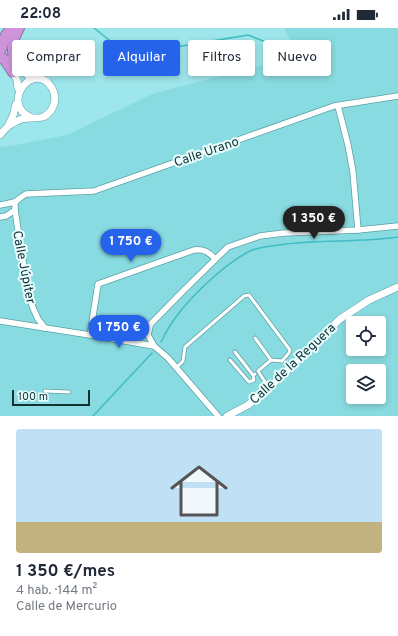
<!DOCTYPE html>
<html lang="es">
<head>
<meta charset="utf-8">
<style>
  :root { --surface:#fff; --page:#f2f2f3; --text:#1f2937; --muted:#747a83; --accent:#2563eb }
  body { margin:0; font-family:Overpass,sans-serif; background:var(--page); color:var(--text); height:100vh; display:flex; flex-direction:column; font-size:15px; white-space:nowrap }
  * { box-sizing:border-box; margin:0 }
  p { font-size:13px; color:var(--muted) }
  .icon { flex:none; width:22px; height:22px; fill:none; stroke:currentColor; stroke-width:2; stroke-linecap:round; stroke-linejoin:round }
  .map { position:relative; height:388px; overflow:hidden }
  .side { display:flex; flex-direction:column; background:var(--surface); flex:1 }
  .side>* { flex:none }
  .hud { position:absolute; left:12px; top:12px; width:374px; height:36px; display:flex; gap:8px }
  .fabs { position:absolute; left:346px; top:288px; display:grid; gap:8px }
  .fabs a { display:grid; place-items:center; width:40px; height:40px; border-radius:4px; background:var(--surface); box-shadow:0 2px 6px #0003; font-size:20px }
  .scale { position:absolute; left:12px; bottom:10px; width:78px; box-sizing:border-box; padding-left:4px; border:2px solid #133234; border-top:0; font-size:11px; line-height:14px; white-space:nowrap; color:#133234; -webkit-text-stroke:3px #e8fdfe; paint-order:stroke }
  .price { position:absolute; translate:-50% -34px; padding:0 9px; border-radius:14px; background:var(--accent); color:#fff; font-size:13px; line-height:26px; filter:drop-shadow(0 1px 2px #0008) }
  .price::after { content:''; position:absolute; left:50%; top:24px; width:12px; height:9px; margin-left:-6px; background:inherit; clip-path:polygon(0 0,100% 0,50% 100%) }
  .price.selected { background:#222; color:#fff }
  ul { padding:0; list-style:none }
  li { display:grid; align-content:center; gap:8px; height:212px; padding:0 16px }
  li span { display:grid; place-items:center; height:124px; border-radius:4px; color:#555 }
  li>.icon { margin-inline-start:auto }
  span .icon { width:72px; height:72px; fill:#fffc; stroke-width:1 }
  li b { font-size:17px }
  .pill { padding:0 14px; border-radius:4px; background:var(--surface); box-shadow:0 2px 6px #0003; font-size:14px; line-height:36px }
  .pill.selected { background:var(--accent); color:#fff }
  .status { display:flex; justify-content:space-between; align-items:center; height:28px; padding:0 20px; background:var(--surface); direction:ltr }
  .status svg { height:11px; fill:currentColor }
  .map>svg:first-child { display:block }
</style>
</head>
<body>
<div class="status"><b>22:08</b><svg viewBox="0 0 49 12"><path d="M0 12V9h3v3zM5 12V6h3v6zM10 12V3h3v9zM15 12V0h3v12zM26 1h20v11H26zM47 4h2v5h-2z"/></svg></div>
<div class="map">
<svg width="398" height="388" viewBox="0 0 398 388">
  <rect width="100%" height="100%" fill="#9de6eb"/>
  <!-- built -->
  <path fill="#88dbe0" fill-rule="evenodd" d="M284 0H398V388H0V119L16 117 67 107 152 66 298 28ZM353 295H379V321H353ZM353 343H379V369H353Z"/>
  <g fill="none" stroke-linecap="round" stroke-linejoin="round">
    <!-- stream -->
    <g stroke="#40bcc4" stroke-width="1.5">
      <path d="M94 0 123 23 137 29 164 21 248 7 271 16 290 29"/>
      <path d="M161 314C173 289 188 273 208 254 220 243 234 231 250 223 259 219 269 218 279 217 318 211 359 215 398 209"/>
      <path d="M93 388 152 325"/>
    </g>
    <defs>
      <g id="service">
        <path d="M255 310 271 332"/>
        <path d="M235 324 253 347 255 346"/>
        <path d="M230 332 249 354 254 352 253 347"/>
        <path d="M176 340 183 333 185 319 244 268 249 267 290 322 289 325 282 333 271 332 258 343 269 360"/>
        <path d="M45 363 69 364"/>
      </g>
      <g id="minor">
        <path d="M338 78 348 117 353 144 358 202"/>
        <path d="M15 174 20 170 26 166 94 163 334 78 398 68"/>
        <path d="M15 174V182L27 260 33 280 38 291 45 300"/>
        <path d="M0 177 15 174"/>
        <path d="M0 189 6 188 15 182"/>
        <path d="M0 293 90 307 154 318 168 330 218 388"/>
        <path d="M150 298 148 307 154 318"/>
        <path d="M90 307 98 256 194 222C204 221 209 224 215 231"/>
        <path d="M133 314 183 263 228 219 260 208 284 205 358 202 398 198"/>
      </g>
      <g id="tertiary">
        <path d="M14 35 32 51"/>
        <path d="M12 41 17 52 18 60"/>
        <path d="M8 98 13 88 16 76"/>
        <path d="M0 107C6 99 12 94 22 91 29 89 36 91 43 89 54 84 58 70 52 60 34 31 0 75 30 89"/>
        <path d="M227 388 248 377 272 357 340 291 369 272 398 259"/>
      </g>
      <g id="motorway">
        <path d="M1 21 6 7 12 0"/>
        <path d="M0 29 5 32 13 44"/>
        <path d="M17 38C11 23 11 14 19 0"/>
      </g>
    </defs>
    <!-- service casing -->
    <use href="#service" stroke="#59a0a5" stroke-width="4.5"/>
    <!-- minor casing -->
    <use href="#minor" stroke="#59a0a5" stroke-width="7"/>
    <!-- tertiary casing -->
    <use href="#tertiary" stroke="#59a0a5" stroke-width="8"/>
    <!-- motorway casing -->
    <use href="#motorway" stroke="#8d72a0" stroke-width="12"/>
    <!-- service -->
    <use href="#service" stroke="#fff" stroke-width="3"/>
    <!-- minor -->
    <use href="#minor" stroke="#fff" stroke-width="5.5"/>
    <!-- tertiary -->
    <use href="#tertiary" stroke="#fff" stroke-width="7"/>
    <!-- motorway -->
    <use href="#motorway" stroke="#ce94da" stroke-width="10"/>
  </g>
  <g text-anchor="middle" stroke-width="4" stroke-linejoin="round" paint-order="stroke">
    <!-- street labels -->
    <g font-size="13" fill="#133234" stroke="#e8fdfe">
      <text transform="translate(206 123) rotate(-19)" y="5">Calle Urano</text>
      <text transform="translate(25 239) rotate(79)" y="5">Calle Júpiter</text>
      <text transform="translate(292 335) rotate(-43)" y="5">Calle de la Reguera</text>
    </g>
  </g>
</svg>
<div class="fabs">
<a><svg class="icon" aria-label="locate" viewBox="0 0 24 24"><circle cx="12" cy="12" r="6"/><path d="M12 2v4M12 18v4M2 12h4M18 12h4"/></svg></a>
<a><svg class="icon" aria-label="layers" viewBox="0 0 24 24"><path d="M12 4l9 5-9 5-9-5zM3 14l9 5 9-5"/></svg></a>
</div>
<div class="scale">100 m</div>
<b class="price selected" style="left:314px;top:212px">1 350 €</b>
<b class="price" style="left:131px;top:235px">1 750 €</b>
<b class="price" style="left:119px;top:321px">1 750 €</b>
<div class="hud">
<a class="pill">Comprar</a>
<a class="pill selected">Alquilar</a>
<a class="pill">Filtros</a>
<a class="pill">Nuevo</a>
</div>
</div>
<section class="side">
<ul>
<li><span style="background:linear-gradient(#bfe0f5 75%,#c2b280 0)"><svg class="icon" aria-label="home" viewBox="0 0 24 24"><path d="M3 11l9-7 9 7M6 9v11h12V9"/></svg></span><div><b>1 350 €/mes</b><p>4 hab. · 144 m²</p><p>Calle de Mercurio</p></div></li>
</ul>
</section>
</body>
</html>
